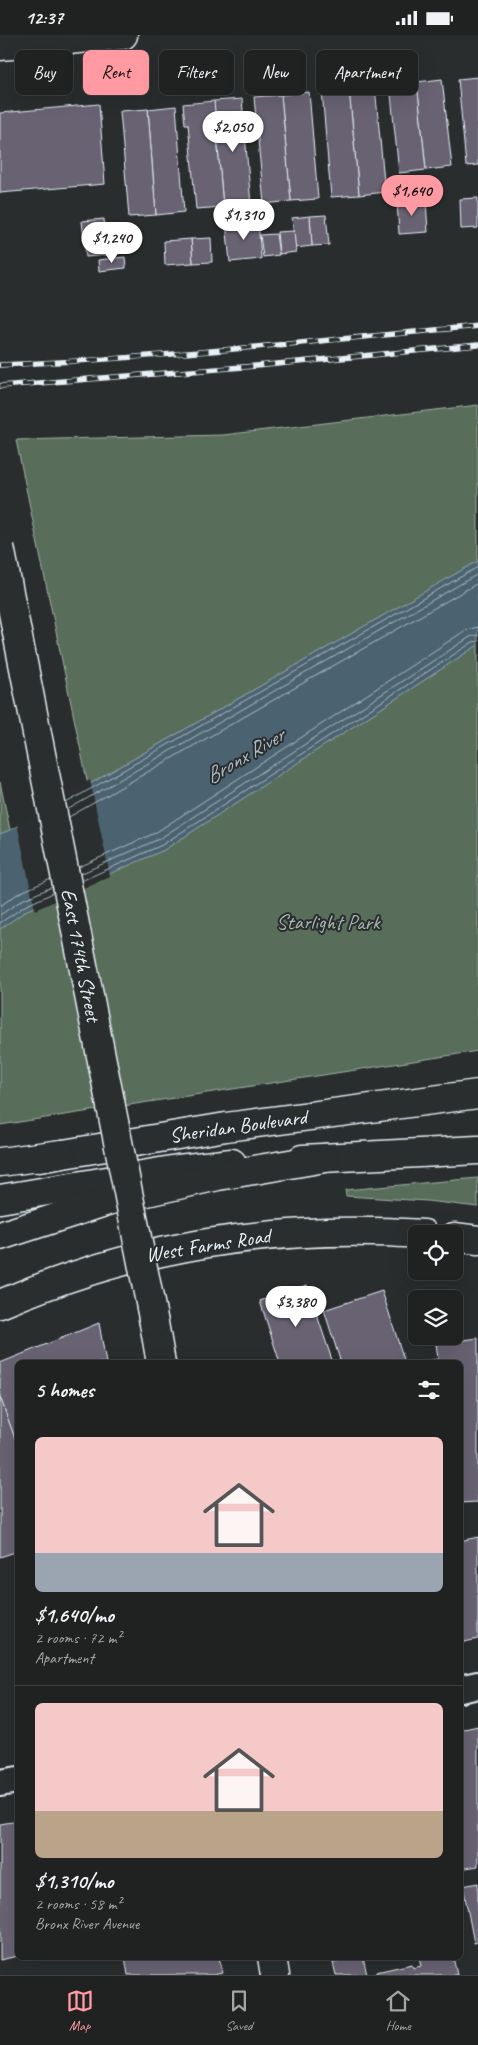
<!DOCTYPE html>
<html lang="en">
<head>
<meta charset="utf-8">
<style>
  :root { --surface:#202222; --page:#2d2f2f; --text:#f1f3f6; --muted:#a2a4a5; --line:#3d3f40; --accent:#ff9aa2 }
  body { margin:0; font-family:Caveat,sans-serif; background:var(--page); color:var(--text); height:100vh; display:flex; flex-direction:column; font-size:19px; white-space:nowrap }
  * { box-sizing:border-box; margin:0 }
  p { font-size:16px; color:var(--muted) }
  .icon { flex:none; width:28px; height:28px; fill:none; stroke:currentColor; stroke-width:2; stroke-linecap:round; stroke-linejoin:round }
  .map { position:relative; flex:1; overflow:hidden }
  .side { position:absolute; left:15px; top:1325px; width:448px; height:600px; display:flex; flex-direction:column; background:var(--surface); border-radius:8px; box-shadow:0 5px 20px #0002,0 0 0 1px var(--line) }
  .side>* { flex:none }
  .guide { position:absolute; left:15px; top:15px; width:449px; height:45px; display:flex; gap:10px }
  .tools { position:absolute; left:408px; top:1190px; display:grid; gap:10px }
  .tools a { display:grid; place-items:center; width:55px; height:55px; border-radius:8px; background:var(--surface); box-shadow:0 5px 20px #0002,0 0 0 1px var(--line); font-size:25px }
  .price { position:absolute; translate:-50% -42px; padding:0 11px; border-radius:18px; background:#fff; color:#222; font-size:16px; line-height:32px; filter:drop-shadow(0 1px 2px #0008) }
  .price::after { content:''; position:absolute; left:50%; top:30px; width:15px; height:11px; margin-left:-8px; background:inherit; clip-path:polygon(0 0,100% 0,50% 100%) }
  .price.selected { background:var(--accent); color:#111 }
  ul { padding:0; list-style:none }
  li { display:grid; align-content:center; gap:10px; height:265px; padding:0 20px }
  li+li { border-top:1px solid var(--line) }
  li span { display:grid; place-items:center; height:155px; border-radius:8px; color:#555 }
  li>.icon { margin-inline-start:auto }
  span .icon { width:90px; height:90px; fill:#fffc; stroke-width:1 }
  li b { font-size:21px }
  h2 { display:flex; justify-content:space-between; align-items:center; height:60px; padding:0 20px; font-size:21px }
  .tag { padding:0 18px; border-radius:8px; background:var(--surface); box-shadow:0 5px 20px #0002,0 0 0 1px var(--line); font-size:18px; line-height:45px }
  .tag.selected { background:var(--accent); color:#111 }
  .status { display:flex; justify-content:space-between; align-items:center; height:35px; padding:0 25px; background:var(--surface); direction:ltr }
  .status svg { height:14px; fill:currentColor }
  .dock { display:flex; justify-content:space-around; align-items:center; height:70px; border-top:1px solid var(--line); background:var(--surface); font-size:14px; color:var(--muted) }
  .dock a { display:grid; justify-items:center; gap:2px }
  .dock .selected { color:var(--accent) }
  .map>svg:first-child { display:block }
</style>
</head>
<body>
<div class="status"><b>12:37</b><svg viewBox="0 0 49 12"><path d="M0 12V9h3v3zM5 12V6h3v6zM10 12V3h3v9zM15 12V0h3v12zM26 1h20v11H26zM47 4h2v5h-2z"/></svg></div>
<div class="map">
<svg width="478" height="1940" viewBox="0 0 478 1940">
  <rect width="100%" height="100%" fill="#2a2d2e"/>
  <filter id="ink" filterUnits="userSpaceOnUse"><feTurbulence type="fractalNoise" baseFrequency=".02" numOctaves="2"/><feDisplacementMap in="SourceGraphic" scale="10" xChannelSelector="R" yChannelSelector="G"/><feConvolveMatrix kernelMatrix="1 2 1 2 8 2 1 2 1" color-interpolation-filters="sRGB"/></filter>
  <g filter="url(#ink)">
    <!-- green -->
    <g fill="#596e5a" stroke="#a0b0a9">
      <path d="M478 370V526L88 750 16 405 223 400Z"/>
      <path d="M478 610V1016L0 1090V894L27 875 164 815Z"/>
      <path d="M0 747 10 795 0 799Z"/>
      <path d="M478 1143V1172L427 1166 346 1161 345 1155Z"/>
    </g>
    <!-- water -->
    <path fill="#4c6470" stroke="#8a9ca6" d="M478 526V610L164 815 27 875 0 894V799L10 795Z"/>
    <!-- pier -->
    <path fill="#2a2d2e" d="M90 745 110 841 35 875 17 788Z"/>
    <g fill="none" stroke-linecap="round" stroke-linejoin="round">
      <!-- shore -->
      <g stroke="#aab9c2" stroke-width="1">
        <path d="M66 768 478 532"/>
        <path d="M67 775 478 539"/>
        <path d="M69 782 478 548"/>
        <path d="M79 832 155 798 466 595 478 592"/>
        <path d="M80 839 159 804 470 602 478 600"/>
        <path d="M81 846 162 810 473 607 478 606"/>
        <path d="M0 871 19 858 51 844"/>
        <path d="M0 880 22 865 52 852"/>
        <path d="M0 888 25 871 53 858"/>
      </g>
    </g>
    <!-- building -->
    <g fill="#676273" stroke="#e8f1f8">
      <path d="M478 42V130L466 131 458 44Z"/>
      <path d="M442 44 452 132 426 135 417 47Z"/>
      <path d="M417 47 426 135 399 138 390 50Z"/>
      <path d="M375 51 385 157 359 160 349 54Z"/>
      <path d="M349 54 359 160 331 162 322 56Z"/>
      <path d="M309 57 318 164 291 166 281 60Z"/>
      <path d="M281 60 291 166 264 169 254 62Z"/>
      <path d="M242 64 251 170 223 172 214 66Z"/>
      <path d="M214 66 223 172 196 174 188 89H185L183 69Z"/>
      <path d="M99 69 105 149 0 158V78Z"/>
      <path d="M176 71 184 177 156 180 148 74Z"/>
      <path d="M148 74 156 180 129 182 120 76Z"/>
      <path d="M478 163V193L461 194 460 164Z"/>
      <path d="M426 165 428 197 399 199 397 166Z"/>
      <path d="M326 180 329 210 312 211 310 181Z"/>
      <path d="M310 181 312 211 295 213 292 183Z"/>
      <path d="M104 184 107 220 86 222 82 186Z"/>
      <path d="M258 185 261 224 230 227 226 188Z"/>
      <path d="M294 196 296 217 279 219 277 197Z"/>
      <path d="M276 199 279 220 263 222 260 200Z"/>
      <path d="M211 203 212 227 193 228 191 204Z"/>
      <path d="M191 204 193 228 165 230 164 206Z"/>
      <path d="M125 222 126 233 99 236 98 225Z"/>
      <path d="M307 1250 333 1328H280L260 1266Z"/>
      <path d="M382 1256 405 1328H341L324 1275Z"/>
      <path d="M99 1288 106 1328H18V1412L0 1362V1328Z"/>
      <path d="M478 1303V1467L460 1468V1328H414L438 1324 436 1309Z"/>
      <path d="M0 1362 18 1412V1516L0 1522Z"/>
      <path d="M478 1502V1604L460 1608V1506Z"/>
      <path d="M478 1691V1831L460 1834V1695Z"/>
      <path d="M18 1786V1921L0 1925V1789Z"/>
      <path d="M478 1848V1907L474 1908 463 1851Z"/>
      <path d="M125 1922H219L222 1938 214 1940H128Z"/>
      <path d="M332 1922H361L333 1928Z"/>
      <path d="M363 1922 367 1940H336L333 1928Z"/>
      <path d="M419 1922H453L457 1940H376V1937L412 1929 413 1933 421 1931Z"/>
    </g>
    <g fill="none" stroke-linecap="round" stroke-linejoin="round">
      <defs>
        <g id="street">
          <path d="M460 1654 478 1650"/>
          <path d="M0 1748 18 1745"/>
        </g>
        <g id="secondary">
          <path d="M0 11 123 0"/>
          <path d="M454 1202 478 1205"/>
          <path d="M0 1269C138 1210 274 1189 424 1199"/>
          <path d="M154 1288 161 1328"/>
          <path d="M272 1922 275 1940"/>
        </g>
        <g id="primary">
          <path d="M39 1123 226 1092 478 1059"/>
          <path d="M302 1124 478 1115"/>
          <path d="M0 1164 178 1134 232 1128"/>
        </g>
        <g id="highway">
          <path d="M0 1127 62 1119"/>
          <path d="M0 1201 111 1165 218 1141 325 1123"/>
        </g>
      </defs>
      <!-- street casing -->
      <use href="#street" stroke="#e8f1f8" stroke-width="30"/>
      <!-- secondary casing -->
      <use href="#secondary" stroke="#e8f1f8" stroke-width="31"/>
      <!-- primary casing -->
      <use href="#primary" stroke="#e8f1f8" stroke-width="31"/>
      <!-- highway casing -->
      <use href="#highway" stroke="#e8f1f8" stroke-width="31"/>
      <!-- street -->
      <use href="#street" stroke="#2a2d2e" stroke-width="26"/>
      <!-- secondary -->
      <use href="#secondary" stroke="#2a2d2e" stroke-width="28"/>
      <!-- primary -->
      <use href="#primary" stroke="#2a2d2e" stroke-width="28"/>
      <!-- highway -->
      <use href="#highway" stroke="#2a2d2e" stroke-width="28"/>
      <defs>
        <g id="rail">
          <path d="M0 330C160 323 319 306 478 291"/>
          <path d="M0 351 256 331 478 310"/>
        </g>
      </defs>
      <!-- rail casing -->
      <use href="#rail" stroke="#e8f1f8" stroke-width="5.5"/>
      <!-- rail -->
      <use href="#rail" stroke="#2a2d2e" stroke-width="4" stroke-dasharray="11" stroke-linecap="butt"/>
      <defs>
        <path id="secondary-bridge" d="M0 512 154 1288"/>
      </defs>
      <!-- secondary-bridge casing -->
      <use href="#secondary-bridge" stroke="#e8f1f8" stroke-width="31" stroke-linecap="butt"/>
      <!-- secondary-bridge -->
      <use href="#secondary-bridge" stroke="#2a2d2e" stroke-width="28"/>
    </g>
  </g>
  <g text-anchor="middle" stroke-width="4" stroke-linejoin="round" paint-order="stroke">
    <!-- park labels -->
    <g font-size="21" fill="#a8b6b1" stroke="#2a2d2e">
      <text x="328" y="894">Starlight Park</text>
    </g>
    <!-- street labels -->
    <g font-size="21" fill="#e8f1f8" stroke="#2a2d2e">
      <text transform="translate(81 920) rotate(79)" y="7">East 174th Street</text>
      <text transform="translate(238 1091) rotate(-8)" y="7">Sheridan Boulevard</text>
      <text transform="translate(208 1210) rotate(-9)" y="7">West Farms Road</text>
    </g>
    <!-- water labels -->
    <g font-size="22" font-style="italic" fill="#aab9c2" stroke="#2a2d2e">
      <text transform="translate(244 720) rotate(-31)" y="8">Bronx River</text>
    </g>
  </g>
</svg>
<div class="tools">
<a><svg class="icon" aria-label="locate" viewBox="0 0 24 24"><circle cx="12" cy="12" r="6"/><path d="M12 2v4M12 18v4M2 12h4M18 12h4"/></svg></a>
<a><svg class="icon" aria-label="layers" viewBox="0 0 24 24"><path d="M12 4l9 5-9 5-9-5zM3 14l9 5 9-5"/></svg></a>
</div>
<b class="price" style="left:233px;top:118px">$2,050</b>
<b class="price selected" style="left:412px;top:182px">$1,640</b>
<b class="price" style="left:244px;top:206px">$1,310</b>
<b class="price" style="left:112px;top:229px">$1,240</b>
<b class="price" style="left:296px;top:1293px">$3,380</b>
<div class="guide">
<a class="tag">Buy</a>
<a class="tag selected">Rent</a>
<a class="tag">Filters</a>
<a class="tag">New</a>
<a class="tag">Apartment</a>
</div>
<section class="side">
<h2>5 homes<svg class="icon" aria-label="filters" viewBox="0 0 24 24"><path d="M4 7h16M4 17h16"/><circle cx="9" cy="7" r="2"/><circle cx="15" cy="17" r="2"/></svg></h2>
<ul>
<li><span style="background:linear-gradient(#f6c9c9 75%,#9aa5b1 0)"><svg class="icon" aria-label="home" viewBox="0 0 24 24"><path d="M3 11l9-7 9 7M6 9v11h12V9"/></svg></span><div><b>$1,640/mo</b><p>2 rooms · 72 m²</p><p>Apartment</p></div></li>
<li><span style="background:linear-gradient(#f6c9c9 70%,#b9a48a 0)"><svg class="icon" aria-label="home" viewBox="0 0 24 24"><path d="M3 11l9-7 9 7M6 9v11h12V9"/></svg></span><div><b>$1,310/mo</b><p>2 rooms · 58 m²</p><p>Bronx River Avenue</p></div></li>
</ul>
</section>
</div>
<nav class="dock">
<a class="selected"><svg class="icon" aria-label="map" viewBox="0 0 24 24"><path d="M3 6l6-2 6 2 6-2v14l-6 2-6-2-6 2zM9 4v14M15 6v14"/></svg>Map</a>
<a><svg class="icon" aria-label="saved" viewBox="0 0 24 24"><path d="M7 4h10v16l-5-4-5 4z"/></svg>Saved</a>
<a><svg class="icon" aria-label="home" viewBox="0 0 24 24"><path d="M3 11l9-7 9 7M6 9v11h12V9"/></svg>Home</a>
</nav>
</body>
</html>
